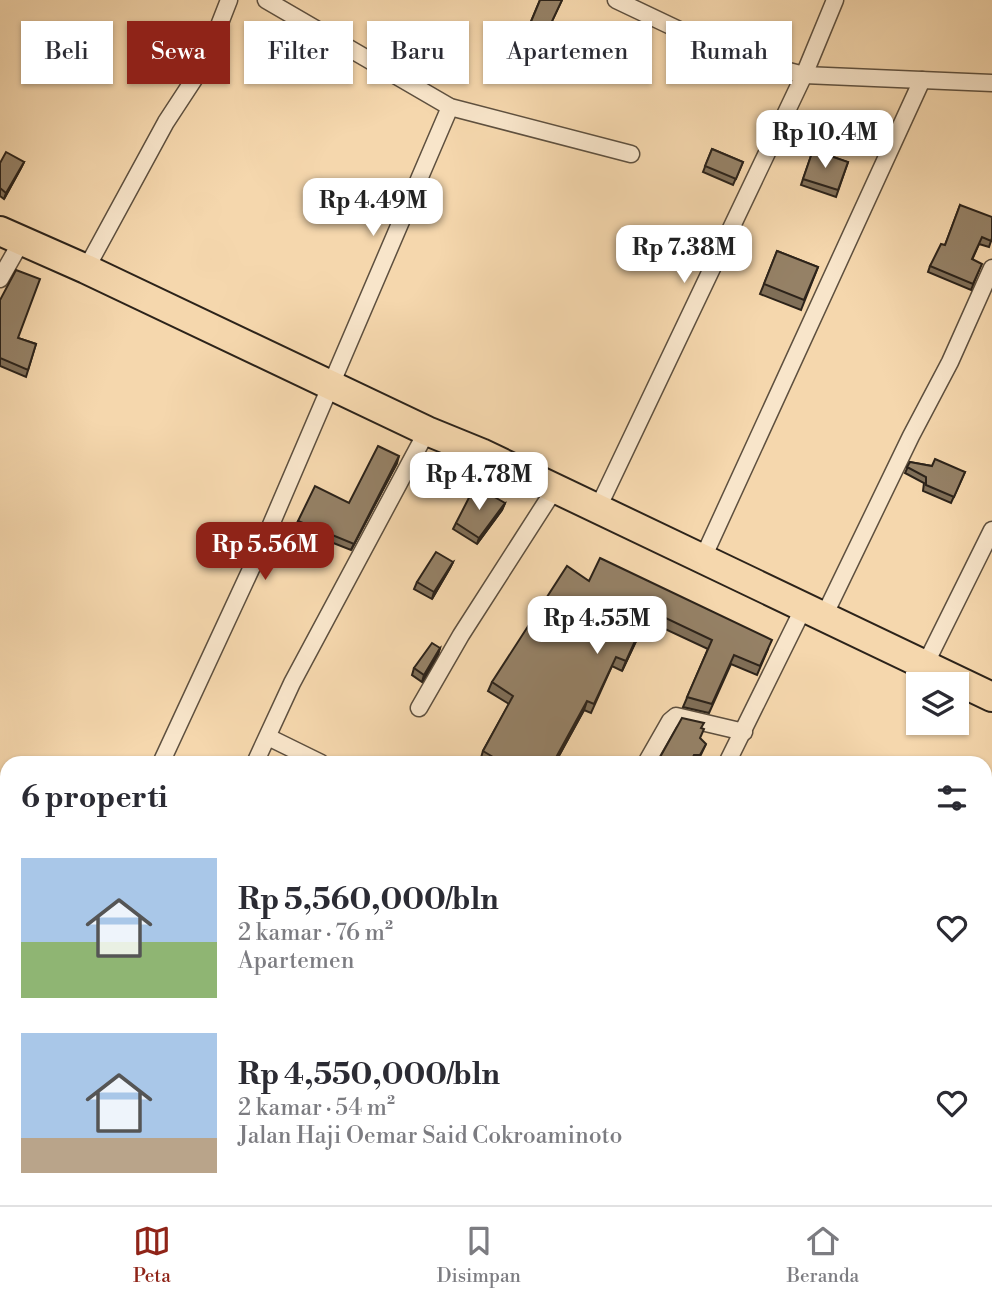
<!DOCTYPE html>
<html lang="id">
<head>
<meta charset="utf-8">
<style>
  :root { --surface:#fff; --page:#f7f7f7; --text:#2b2b33; --muted:#7c7c81; --line:#e1e1e2; --accent:#8f2418 }
  body { margin:0; font-family:"Libre Bodoni",serif; background:var(--page); color:var(--text); height:100vh; display:flex; flex-direction:column; font-size:26px; white-space:nowrap }
  * { box-sizing:border-box; margin:0 }
  p { font-size:23px; color:var(--muted) }
  .icon { flex:none; width:38px; height:38px; fill:none; stroke:currentColor; stroke-width:2; stroke-linecap:round; stroke-linejoin:round }
  .map { position:relative; flex:1; overflow:hidden }
  .details { position:absolute; left:0px; top:756px; width:992px; height:450px; display:flex; flex-direction:column; background:var(--surface); border-radius:21px 21px 0 0; box-shadow:0 2px 5px #0004 }
  .details>* { flex:none }
  .banner { position:absolute; left:21px; top:21px; width:950px; height:63px; display:flex; gap:14px }
  .buttons { position:absolute; left:906px; top:672px; display:grid; gap:14px }
  .buttons a { display:grid; place-items:center; width:63px; height:63px; border-radius:0px; background:var(--surface); box-shadow:0 2px 5px #0004; font-size:35px }
  .price { position:absolute; translate:-50% -60px; padding:0 16px; border-radius:14px; background:#fff; color:#222; font-size:23px; line-height:46px; filter:drop-shadow(0 2px 4px #0008) }
  .price::after { content:''; position:absolute; left:50%; top:42px; width:21px; height:16px; margin-left:-10px; background:inherit; clip-path:polygon(0 0,100% 0,50% 100%) }
  .price.on { background:var(--accent); color:#fff }
  ul { padding:0; list-style:none }
  li { display:flex; align-items:center; gap:21px; height:175px; padding:0 21px }
  li span { display:grid; place-items:center; flex:none; width:196px; height:140px; border-radius:0px; color:#555 }
  li>.icon { margin-inline-start:auto }
  span .icon { width:84px; height:84px; fill:#fffc; stroke-width:1 }
  li b { font-size:30px }
  h2 { display:flex; justify-content:space-between; align-items:center; height:84px; padding:0 21px; font-size:30px }
  .pill { padding:0 24px; border-radius:0px; background:var(--surface); box-shadow:0 2px 5px #0004; font-size:24px; line-height:63px }
  .pill.on { background:var(--accent); color:#fff }
  .menu { display:flex; justify-content:space-around; align-items:center; height:98px; border-top:2px solid var(--line); background:var(--surface); font-size:19px; color:var(--muted) }
  .menu a { display:grid; justify-items:center; gap:4px }
  .menu .on { color:var(--accent) }
  .map>svg:first-child { display:block }
</style>
</head>
<body>
<div class="map">
<svg width="992" height="1205" viewBox="0 0 992 1205">
  <rect width="100%" height="100%" fill="#f5d7ad"/>
  <filter id="stains"><feTurbulence type="fractalNoise" baseFrequency=".00286" numOctaves="4"/><feColorMatrix values="0 0 0 0 .2 0 0 0 0 .09 0 0 0 0 .02 0 0 0 .5 -.17"/></filter>
  <radialGradient id="worn" r=".72"><stop offset=".6" stop-color="#630" stop-opacity="0"/><stop offset="1" stop-color="#630" stop-opacity=".3"/></radialGradient>
  <g fill="none" stroke-linecap="round" stroke-linejoin="round">
    <defs>
      <g id="street">
        <path d="M266 0 450 107 631 154"/>
        <path d="M616 0 713 46 773 67 804 75 992 83"/>
        <path d="M86 269 166 122 204 64 229 0"/>
        <path d="M0 279 21 242"/>
        <path d="M597 510 804 75 835 0"/>
        <path d="M702 560 922 80"/>
        <path d="M824 616 911 436 950 362 992 268"/>
        <path d="M924 667 992 530"/>
        <path d="M419 708 461 635 554 490"/>
        <path d="M268 737 321 763"/>
        <path d="M161 763 264 541 450 107"/>
        <path d="M255 763 292 683 427 431"/>
        <path d="M646 763 670 721 676 716 744 732"/>
        <path d="M727 763 804 607"/>
        <path d="M0 872 7 875"/>
        <path d="M985 1194 992 1199"/>
        <path d="M201 1199 208 1205"/>
        <path d="M427 1199 438 1205"/>
        <path d="M586 1199 597 1205"/>
        <path d="M278 1205 281 1199"/>
        <path d="M480 1205 484 1199"/>
        <path d="M638 1205 644 1199"/>
        <path d="M796 1205 800 1199"/>
      </g>
      <path id="highway" d="M0 231 86 269 427 431 481 453 992 697"/>
    </defs>
    <!-- street casing -->
    <use href="#street" stroke="#5e503f" stroke-width="19"/>
    <!-- highway casing -->
    <use href="#highway" stroke="#2c231a" stroke-width="32"/>
    <!-- street -->
    <use href="#street" stroke="#f8e5ca" stroke-width="16"/>
    <!-- highway -->
    <use href="#highway" stroke="#f5d7ad" stroke-width="28"/>
  </g>
  <!-- wall -->
  <g fill="#806f58" stroke="#2c231a" stroke-width="2">
    <path d="M540 0H562L544 38 527 31Z"/>
    <path d="M712 149 743 162 733 185 703 172Z"/>
    <path d="M813 150 848 162 836 197 801 185Z"/>
    <path d="M24 162 21 168 4 199 0 196V163Z"/>
    <path d="M960 205 992 238 989 247 979 244 972 260 979 270 971 290 928 272 930 266 945 245Z"/>
    <path d="M777 251 818 267 801 310 760 294Z"/>
    <path d="M0 300 18 338 36 344 26 377 0 366Z"/>
    <path d="M910 462 965 472 951 503 923 491 924 483 905 473Z"/>
    <path d="M397 463 351 550 295 528 298 521 349 503Z"/>
    <path d="M505 503 502 510 477 544 453 529 456 523Z"/>
    <path d="M453 562 450 568 432 599 414 589 417 582Z"/>
    <path d="M589 581 768 649 757 675 731 664 709 713 683 707 708 649 646 620 622 671 612 666 591 713 584 710 555 763H484L480 761 483 751 509 704 488 691 492 682Z"/>
    <path d="M440 648 438 654 422 682 412 675 414 668Z"/>
    <path d="M223 1199H250L247 1205H226L222 1203Z"/>
  </g>
  <!-- shaded-wall -->
  <g fill="#685a47" stroke="#2c231a" stroke-width="2">
    <path d="M24 162 21 168 4 199 6 193Z"/>
    <path d="M399 456 397 463 351 550 354 544Z"/>
    <path d="M505 503 502 510 477 544 479 538Z"/>
    <path d="M453 562 450 568 432 599 434 592Z"/>
    <path d="M649 610 646 620 622 671 626 661Z"/>
    <path d="M440 648 438 654 422 682 424 675Z"/>
    <path d="M587 701 584 710 555 763H553Z"/>
    <path d="M706 744 697 763H690L694 755Z"/>
    <path d="M992 1134V1137L985 1149V1145Z"/>
  </g>
  <!-- building -->
  <g fill="#958166" stroke="#2c231a" stroke-width="2">
    <path d="M540 0H562L547 32 530 24Z"/>
    <path d="M712 149 743 162 736 179 705 166Z"/>
    <path d="M813 150 848 162 838 190 803 179Z"/>
    <path d="M6 152 24 162 6 193 0 188V163Z"/>
    <path d="M960 205 992 217V238L991 241 982 237 972 259 982 264 973 284 930 266 941 244 945 245Z"/>
    <path d="M777 251 818 267 804 300 764 284Z"/>
    <path d="M16 270 40 279 18 338 36 344 28 370 0 358V300Z"/>
    <path d="M378 446 399 456 354 544 298 521 315 486 349 503Z"/>
    <path d="M935 459 965 472 954 497 926 485V477L907 467 910 462 932 466Z"/>
    <path d="M475 486 505 503 479 538 456 523Z"/>
    <path d="M436 552 453 562 434 592 417 582Z"/>
    <path d="M600 558 772 640 760 666 734 655 712 704 687 697 712 640 649 610 626 661 616 657 594 704 587 701 553 763H503L483 751 513 696 492 682 567 566 589 581Z"/>
    <path d="M432 643 440 648 424 675 414 668Z"/>
    <path d="M682 718 704 723 701 728 704 729 700 738 706 744 700 755H694L690 763H652L659 759Z"/>
    <path d="M987 1095 992 1098V1134L985 1145V1099Z"/>
    <path d="M229 1199H249L246 1205H241Z"/>
  </g>
  <rect width="100%" height="100%" filter="url(#stains)"/>
  <rect width="100%" height="100%" fill="url(#worn)"/>
</svg>
<div class="buttons">
<a><svg class="icon" aria-label="layers" viewBox="0 0 24 24"><path d="M12 4l9 5-9 5-9-5zM3 14l9 5 9-5"/></svg></a>
</div>
<b class="price" style="left:825px;top:170px">Rp 10.4M</b>
<b class="price" style="left:373px;top:238px">Rp 4.49M</b>
<b class="price" style="left:684px;top:285px">Rp 7.38M</b>
<b class="price" style="left:479px;top:512px">Rp 4.78M</b>
<b class="price on" style="left:265px;top:582px">Rp 5.56M</b>
<b class="price" style="left:597px;top:656px">Rp 4.55M</b>
<div class="banner">
<a class="pill">Beli</a>
<a class="pill on">Sewa</a>
<a class="pill">Filter</a>
<a class="pill">Baru</a>
<a class="pill">Apartemen</a>
<a class="pill">Rumah</a>
</div>
<section class="details">
<h2>6 properti<svg class="icon" aria-label="filters" viewBox="0 0 24 24"><path d="M4 7h16M4 17h16"/><circle cx="9" cy="7" r="2"/><circle cx="15" cy="17" r="2"/></svg></h2>
<ul>
<li><span style="background:linear-gradient(#a9c7e8 60%,#8fb573 0)"><svg class="icon" aria-label="home" viewBox="0 0 24 24"><path d="M3 11l9-7 9 7M6 9v11h12V9"/></svg></span><div><b>Rp 5,560,000/bln</b><p>2 kamar · 76 m²</p><p>Apartemen</p></div><svg class="icon" aria-label="heart" viewBox="0 0 24 24"><path d="M12 20l-8-8c-3-5 5-10 8-4 3-6 11-1 8 4z"/></svg></li>
<li><span style="background:linear-gradient(#a9c7e8 75%,#b9a48a 0)"><svg class="icon" aria-label="home" viewBox="0 0 24 24"><path d="M3 11l9-7 9 7M6 9v11h12V9"/></svg></span><div><b>Rp 4,550,000/bln</b><p>2 kamar · 54 m²</p><p>Jalan Haji Oemar Said Cokroaminoto</p></div><svg class="icon" aria-label="heart" viewBox="0 0 24 24"><path d="M12 20l-8-8c-3-5 5-10 8-4 3-6 11-1 8 4z"/></svg></li>
</ul>
</section>
</div>
<nav class="menu">
<a class="on"><svg class="icon" aria-label="map" viewBox="0 0 24 24"><path d="M3 6l6-2 6 2 6-2v14l-6 2-6-2-6 2zM9 4v14M15 6v14"/></svg>Peta</a>
<a><svg class="icon" aria-label="saved" viewBox="0 0 24 24"><path d="M7 4h10v16l-5-4-5 4z"/></svg>Disimpan</a>
<a><svg class="icon" aria-label="home" viewBox="0 0 24 24"><path d="M3 11l9-7 9 7M6 9v11h12V9"/></svg>Beranda</a>
</nav>
</body>
</html>
